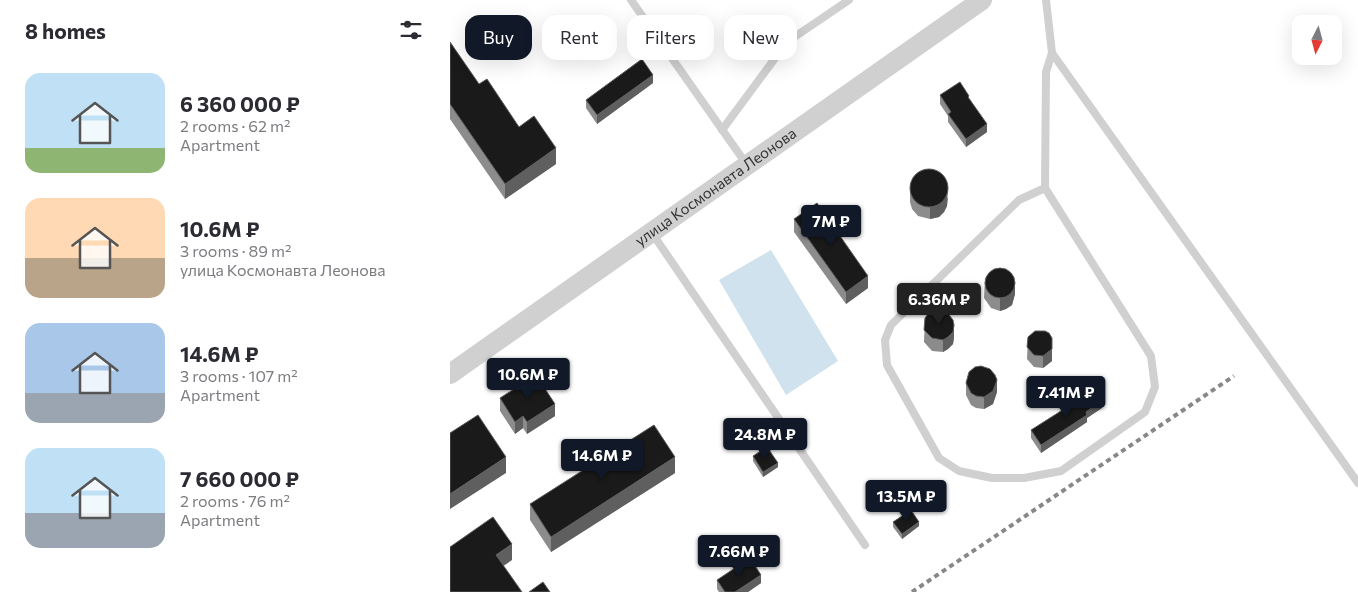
<!DOCTYPE html>
<html lang="en">
<head>
<meta charset="utf-8">
<style>
  :root { --surface:#fff; --page:#f2f2f3; --text:#2b2b33; --muted:#7c7c81; --accent:#111827 }
  body { margin:0; font-family:Commissioner,sans-serif; background:var(--page); color:var(--text); height:100vh; display:flex; flex-direction:column; font-size:19px; white-space:nowrap }
  * { box-sizing:border-box; margin:0 }
  p { font-size:16px; color:var(--muted) }
  .icon { flex:none; width:28px; height:28px; fill:none; stroke:currentColor; stroke-width:2; stroke-linecap:round; stroke-linejoin:round }
  .map { position:relative; flex:1; overflow:hidden }
  .side { display:flex; flex-direction:column; background:var(--surface); width:450px }
  .side>* { flex:none }
  .hud { position:absolute; left:15px; top:15px; width:475px; height:45px; display:flex; gap:10px }
  .needle { width:32px; rotate:186deg }
  .controls { position:absolute; left:842px; top:15px; display:grid; gap:10px }
  .controls a { display:grid; place-items:center; width:50px; height:50px; border-radius:10px; background:var(--surface); box-shadow:0 5px 20px #0002; font-size:25px }
  .price { position:absolute; translate:-50% -42px; padding:0 11px; border-radius:5px; background:var(--accent); color:#fff; font-size:16px; line-height:32px; filter:drop-shadow(0 1px 2px #0008) }
  .price::after { content:''; position:absolute; left:50%; top:30px; width:15px; height:11px; margin-left:-8px; background:inherit; clip-path:polygon(0 0,100% 0,50% 100%) }
  .price.current { background:#222; color:#fff }
  ul { padding:0; list-style:none }
  li { display:flex; align-items:center; gap:15px; height:125px; padding:0 25px }
  li span { display:grid; place-items:center; flex:none; width:140px; height:100px; border-radius:15px; color:#555 }
  li>.icon { margin-inline-start:auto }
  span .icon { width:60px; height:60px; fill:#fffc; stroke-width:1 }
  li b { font-size:21px }
  h2 { display:flex; justify-content:space-between; align-items:center; height:60px; padding:0 25px; font-size:21px }
  .chip { padding:0 18px; border-radius:15px; background:var(--surface); box-shadow:0 5px 20px #0002; font-size:18px; line-height:45px }
  .chip.current { background:var(--accent); color:#fff }
  main { display:flex; flex:1; min-height:0 }
  .map>svg:first-child { display:block }
</style>
</head>
<body>
<main>
<section class="side">
<h2>8 homes<svg class="icon" aria-label="filters" viewBox="0 0 24 24"><path d="M4 7h16M4 17h16"/><circle cx="9" cy="7" r="2"/><circle cx="15" cy="17" r="2"/></svg></h2>
<ul>
<li><span style="background:linear-gradient(#bfe0f5 75%,#8fb573 0)"><svg class="icon" aria-label="home" viewBox="0 0 24 24"><path d="M3 11l9-7 9 7M6 9v11h12V9"/></svg></span><div><b>6 360 000 ₽</b><p>2 rooms · 62 m²</p><p>Apartment</p></div></li>
<li><span style="background:linear-gradient(#ffd9b3 60%,#b9a48a 0)"><svg class="icon" aria-label="home" viewBox="0 0 24 24"><path d="M3 11l9-7 9 7M6 9v11h12V9"/></svg></span><div><b>10.6M ₽</b><p>3 rooms · 89 m²</p><p>улица Космонавта Леонова</p></div></li>
<li><span style="background:linear-gradient(#a9c7e8 70%,#9aa5b1 0)"><svg class="icon" aria-label="home" viewBox="0 0 24 24"><path d="M3 11l9-7 9 7M6 9v11h12V9"/></svg></span><div><b>14.6M ₽</b><p>3 rooms · 107 m²</p><p>Apartment</p></div></li>
<li><span style="background:linear-gradient(#bfe0f5 65%,#9aa5b1 0)"><svg class="icon" aria-label="home" viewBox="0 0 24 24"><path d="M3 11l9-7 9 7M6 9v11h12V9"/></svg></span><div><b>7 660 000 ₽</b><p>2 rooms · 76 m²</p><p>Apartment</p></div></li>
</ul>
</section>
<div class="map">
<svg width="908" height="592" viewBox="0 0 908 592">
  <rect width="100%" height="100%" fill="#fff"/>
  <!-- water -->
  <path fill="#cfe2ee" d="M321 250 388 361 336 395 269 280Z"/>
  <g fill="none" stroke-linecap="round" stroke-linejoin="round">
    <!-- service -->
    <g stroke="#d0d0d0" stroke-width="8">
      <path d="M181 0 297 165"/>
      <path d="M596 0 602 53 908 483"/>
      <path d="M272 130 337 42 399 0"/>
      <path d="M595 188 701 356 705 387 695 412 611 471 574 478H542L509 471 489 458 437 365 435 340 441 325 569 200 595 188 596 72 602 53"/>
      <path d="M202 233 415 545"/>
    </g>
    <!-- tertiary -->
    <path stroke="#d0d0d0" stroke-width="20" id="s1" d="M0 374 532 0"/>
    <!-- rail -->
    <path stroke="#888" stroke-width="4" stroke-dasharray="5 4" stroke-linecap="butt" d="M462 592 784 376"/>
  </g>
  <!-- wall -->
  <g fill="#8c8c8c">
    <path d="M0 42 29 84 69 127 106 164 55 199 0 119Z"/>
    <path d="M203 83 147 124 136 108V100Z"/>
    <path d="M490 95 519 99 537 132 516 147 498 122V116L490 104Z"/>
    <path d="M460 189 498 198 497 206 494 212 489 217 480 219 468 216 462 209 460 202Z"/>
    <path d="M344 219 418 288 396 304 344 232Z"/>
    <path d="M535 278 565 294 562 305 556 309 550 311 541 308 534 298Z"/>
    <path d="M475 318 504 337 503 344 498 349 493 352 482 351 474 342Z"/>
    <path d="M578 337 602 361 593 368 584 367 577 359Z"/>
    <path d="M516 383 547 392 543 404 534 409 526 408 521 405 516 395Z"/>
    <path d="M50 398 105 416 77 434 73 428 65 434 50 411Z"/>
    <path d="M652 408 637 418V422L591 453 581 438V430Z"/>
    <path d="M303 456 328 467 313 477 303 461Z"/>
    <path d="M225 473 101 552 80 520V504Z"/>
    <path d="M443 522 469 526 452 539 443 527Z"/>
    <path d="M267 580 311 583 298 592H269L267 589Z"/>
  </g>
  <!-- shaded-wall -->
  <g fill="#5f5f5f">
    <path d="M203 75V83L147 124V115Z"/>
    <path d="M537 124V132L516 147V139Z"/>
    <path d="M106 148V164L55 199V184Z"/>
    <path d="M498 186 497 206 494 212 489 217 480 219V207Z"/>
    <path d="M418 276V288L396 304V292Z"/>
    <path d="M565 282V294L562 305 556 309 550 311V299Z"/>
    <path d="M504 325V337L503 344 498 349 493 352V340Z"/>
    <path d="M602 338V361L593 368V356Z"/>
    <path d="M547 380V392L543 404 534 409V397Z"/>
    <path d="M652 400V408L637 418V422L591 453V445Z"/>
    <path d="M105 404V416L77 434V422Z"/>
    <path d="M73 416V428L65 434V422Z"/>
    <path d="M56 457V473L0 509V494Z"/>
    <path d="M225 457V473L101 552V537Z"/>
    <path d="M328 463V467L313 477V472Z"/>
    <path d="M469 522V526L452 539V534Z"/>
    <path d="M62 544V560L46 571V555Z"/>
    <path d="M311 575V583L298 592H285Z"/>
  </g>
  <!-- building -->
  <g fill="#1a1a1a" stroke="#5f5f5f">
    <path d="M0 42 29 84 37 79 69 127 84 116 106 148 55 184 0 104Z"/>
    <path d="M192 59 203 75 147 115 136 100Z"/>
    <path d="M510 82 519 96 518 97 537 124 516 139 498 114 501 112 490 95Z"/>
    <circle cx="479" cy="188" r="19"/>
    <path d="M367 203 418 276 396 292 344 219Z"/>
    <circle cx="550" cy="283" r="15"/>
    <path d="M485 310 496 311 503 320 504 325 503 332 498 337 493 340 482 338 474 330 475 318 478 314Z"/>
    <path d="M585 331H595L599 333 602 338V349L593 356 584 355 577 347 578 337Z"/>
    <path d="M531 366 540 369 545 375 547 380 543 391 534 397 526 396 521 393 516 383 519 372 525 367Z"/>
    <path d="M86 375 105 404 77 422 73 416 65 422 50 398Z"/>
    <path d="M644 390 652 400 636 412 637 415 591 445 581 430Z"/>
    <path d="M28 415 56 457 0 494V433Z"/>
    <path d="M204 425 225 457 101 537 80 504Z"/>
    <path d="M317 447 328 463 313 472 303 456Z"/>
    <path d="M461 510 469 522 452 534 443 522Z"/>
    <path d="M43 517 62 544 46 555 72 592H0V547Z"/>
    <path d="M300 558 311 575 285 592H275L267 580Z"/>
    <path d="M93 582 100 592H79Z"/>
  </g>
  <g text-anchor="middle" stroke-width="5" stroke-linejoin="round" paint-order="stroke">
    <!-- street labels -->
    <g font-size="15" fill="#333" stroke="#fff">
      <text dy="5" stroke="none"><textPath href="#s1" startOffset="325">улица Космонавта Леонова</textPath></text>
    </g>
  </g>
</svg>
<div class="controls">
<a><svg class="needle" viewBox="-14 -14 28 28"><path d="M0-13l5 13h-10z" fill="#e53935"/><path d="M0 13l5-13h-10z" fill="#7c7c81"/></svg></a>
</div>
<b class="price" style="left:381px;top:247px">7M ₽</b>
<b class="price current" style="left:489px;top:325px">6.36M ₽</b>
<b class="price" style="left:78px;top:400px">10.6M ₽</b>
<b class="price" style="left:616px;top:418px">7.41M ₽</b>
<b class="price" style="left:315px;top:460px">24.8M ₽</b>
<b class="price" style="left:152px;top:481px">14.6M ₽</b>
<b class="price" style="left:456px;top:522px">13.5M ₽</b>
<b class="price" style="left:289px;top:577px">7.66M ₽</b>
<div class="hud">
<a class="chip current">Buy</a>
<a class="chip">Rent</a>
<a class="chip">Filters</a>
<a class="chip">New</a>
</div>
</div>
</main>
</body>
</html>
